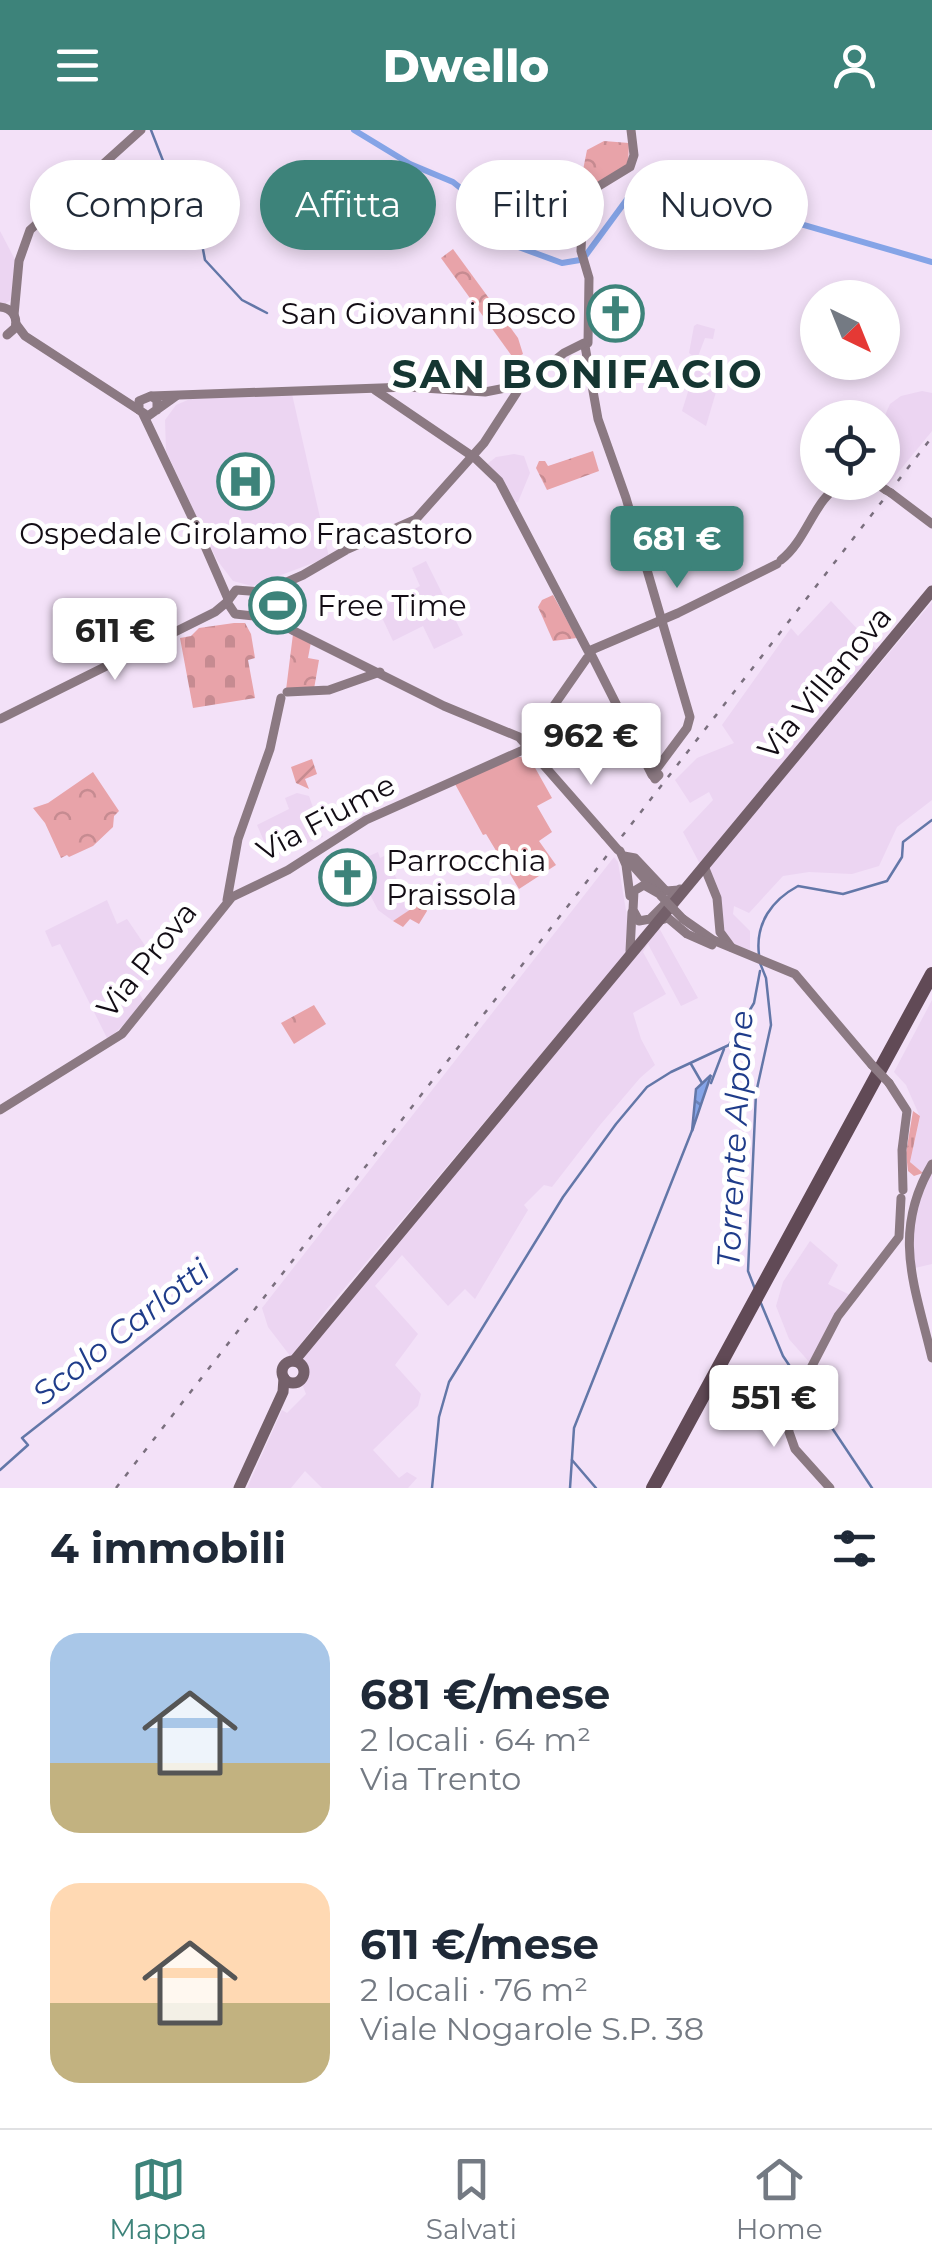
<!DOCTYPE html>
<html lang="it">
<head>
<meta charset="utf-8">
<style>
  :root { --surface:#fff; --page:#f6f6f7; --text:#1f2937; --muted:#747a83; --line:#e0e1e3; --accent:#3d837a }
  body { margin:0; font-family:Montserrat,sans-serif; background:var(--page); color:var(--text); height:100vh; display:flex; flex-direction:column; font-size:38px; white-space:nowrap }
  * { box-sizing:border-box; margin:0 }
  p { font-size:32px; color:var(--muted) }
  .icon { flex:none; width:55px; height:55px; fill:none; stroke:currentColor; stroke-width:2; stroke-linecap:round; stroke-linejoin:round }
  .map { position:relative; height:1358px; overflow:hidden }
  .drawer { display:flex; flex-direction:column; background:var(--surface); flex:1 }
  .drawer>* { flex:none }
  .guide { position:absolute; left:30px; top:30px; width:872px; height:90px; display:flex; gap:20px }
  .needle { width:65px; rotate:137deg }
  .fabs { position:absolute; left:800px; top:150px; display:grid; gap:20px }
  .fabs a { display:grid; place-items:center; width:100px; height:100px; border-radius:50%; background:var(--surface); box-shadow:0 5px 15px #0003; font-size:50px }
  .price { position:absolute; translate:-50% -85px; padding:0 22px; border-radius:10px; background:#fff; color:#222; font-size:32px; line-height:65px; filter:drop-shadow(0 2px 5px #0008) }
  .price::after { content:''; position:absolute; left:50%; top:60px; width:30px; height:22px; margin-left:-15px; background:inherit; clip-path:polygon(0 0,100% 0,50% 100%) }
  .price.on { background:var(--accent); color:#fff }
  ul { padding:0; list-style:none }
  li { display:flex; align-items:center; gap:30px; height:250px; padding:0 50px }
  li span { display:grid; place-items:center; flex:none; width:280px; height:200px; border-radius:30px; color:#555 }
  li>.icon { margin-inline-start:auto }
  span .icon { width:120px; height:120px; fill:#fffc; stroke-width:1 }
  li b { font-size:42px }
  h2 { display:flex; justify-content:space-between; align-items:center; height:120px; padding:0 50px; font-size:42px }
  .chip { padding:0 35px; border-radius:45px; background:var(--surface); box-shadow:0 5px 15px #0003; font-size:35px; line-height:90px }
  .chip.on { background:var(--accent); color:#fff }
  header { display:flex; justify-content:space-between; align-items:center; height:130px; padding:0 50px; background:var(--accent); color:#fff; font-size:45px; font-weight:800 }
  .tab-bar { display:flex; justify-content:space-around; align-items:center; height:140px; border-top:2px solid var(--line); background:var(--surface); font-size:28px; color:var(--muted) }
  .tab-bar a { display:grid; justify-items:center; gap:5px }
  .tab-bar .on { color:var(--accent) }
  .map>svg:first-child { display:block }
</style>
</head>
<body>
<header><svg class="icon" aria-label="menu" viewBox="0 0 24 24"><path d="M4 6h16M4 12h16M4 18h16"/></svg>Dwello<svg class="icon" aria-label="person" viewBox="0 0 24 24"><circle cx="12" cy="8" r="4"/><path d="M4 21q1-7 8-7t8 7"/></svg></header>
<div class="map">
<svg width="932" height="1358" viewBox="0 0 932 1358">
  <defs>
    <pattern id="grass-tufts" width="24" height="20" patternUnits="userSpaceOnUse" patternTransform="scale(2.5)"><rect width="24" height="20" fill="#e8a3a9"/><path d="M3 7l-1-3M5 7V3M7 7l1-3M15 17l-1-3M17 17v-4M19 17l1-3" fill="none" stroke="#c68b91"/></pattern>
    <pattern id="forest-crowns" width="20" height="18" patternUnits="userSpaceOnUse" patternTransform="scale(2.5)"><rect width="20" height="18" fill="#e8a3a9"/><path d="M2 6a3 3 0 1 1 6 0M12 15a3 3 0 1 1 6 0" fill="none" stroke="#c68b91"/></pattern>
    <pattern id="cemetery-stones" width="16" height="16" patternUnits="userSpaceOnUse" patternTransform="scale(2.5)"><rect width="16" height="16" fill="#e8a3a9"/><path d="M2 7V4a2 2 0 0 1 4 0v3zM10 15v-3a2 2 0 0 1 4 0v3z" fill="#c68b91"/></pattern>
    <pattern id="garden-furrows" width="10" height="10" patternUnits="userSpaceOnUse" patternTransform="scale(2.5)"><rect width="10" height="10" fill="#e8a3a9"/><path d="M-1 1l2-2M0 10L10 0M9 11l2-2" fill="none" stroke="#c68b91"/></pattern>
    <pattern id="water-ripples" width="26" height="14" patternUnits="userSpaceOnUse" patternTransform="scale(2.5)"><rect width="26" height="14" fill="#85a4e7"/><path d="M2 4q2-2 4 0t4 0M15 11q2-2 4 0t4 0" fill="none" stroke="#6c84ba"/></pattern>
  </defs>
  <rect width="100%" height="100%" fill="#f3e1f8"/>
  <!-- built -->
  <g fill="#ecd5f2">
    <path d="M0 101 22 143 17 166 0 177Z"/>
    <path d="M697 194 715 199 713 209 705 208 697 229 689 223 694 196Z"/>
    <path d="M696 236 721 245 706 296 682 281Z"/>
    <path d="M922 261 932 263V301L887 356 882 352 883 290 890 274 901 266Z"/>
    <path d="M292 264 329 427 252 456 233 451 217 430 166 321 165 290 176 275 190 269Z"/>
    <path d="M514 324 524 326 530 343 518 372 514 373 486 335 496 327Z"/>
    <path d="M426 431 463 505 434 519 423 496 393 511 378 479 420 456 412 438Z"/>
    <path d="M831 471 879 522 701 736 683 702 713 670 709 662 690 673 675 650 697 628 734 613 722 595 791 498 798 506Z"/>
    <path d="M932 472V670L897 697 879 736 852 744 809 742 783 746 749 783 734 776 733 784 750 801V820L735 815 722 800 708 738Z"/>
    <path d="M297 663 309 666 323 707 271 727 257 695 289 679 285 668Z"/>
    <path d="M378 722 380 728 386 725 401 759 406 765 410 763 418 775 393 791 378 780 354 733Z"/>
    <path d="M614 727 618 732 629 799 627 822 327 1179 291 1227 268 1197 262 1178Z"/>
    <path d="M107 770 117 794 127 789 146 817 137 824 150 844 135 856 145 873 108 910 60 814 52 817 45 801Z"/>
    <path d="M658 796 698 868 681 876 648 814 643 822 666 864 633 883 641 909 655 935 640 948 600 995 552 1057 544 1055 524 1075 528 1080 475 1169 465 1159 448 1176 402 1125 375 1156 418 1204 395 1235 421 1264 418 1276 373 1320 399 1348 407 1342 417 1348 408 1358H322L305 1341 291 1358H247L282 1280 287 1283 306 1264 302 1254 307 1242 302 1231 307 1223Z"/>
    <path d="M932 870V1134L915 1138 911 1114 923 1043 910 1032 920 987 906 955 894 942Z"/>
    <path d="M810 1111 838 1135 828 1154 850 1165 811 1234 789 1209 776 1176 783 1152Z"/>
  </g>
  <!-- grass -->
  <path fill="url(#grass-tufts)" d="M913 981 920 986 910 1032 923 1043 914 1046 908 1041 906 1023Z"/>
  <!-- forest -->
  <g fill="url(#forest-crowns)">
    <path d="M604 11 629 13 628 36 588 62 582 45 587 20Z"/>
    <path d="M453 119 518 208 523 224 514 229 441 128Z"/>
    <path d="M593 321 599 341 547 360 536 338 539 331H545L548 336Z"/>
    <path d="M553 465 577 508 553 511 538 477 542 470Z"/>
    <path d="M293 504 311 512 308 528 319 530 314 559 286 560Z"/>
    <path d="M93 642 119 681 114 686 113 697 93 716 69 727 67 725 61 728 45 693 33 678 48 673Z"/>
    <path d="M415 760 427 781 419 794 410 789 403 797 393 791 417 775 410 763Z"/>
    <path d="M314 875 326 894 294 914 281 893Z"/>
  </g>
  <!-- cemetery -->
  <path fill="url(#cemetery-stones)" d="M234 493H245L251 504 255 528 248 530 255 568 193 578 180 508 191 506 199 498Z"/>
  <!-- garden -->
  <path fill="url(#garden-furrows)" d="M312 629 317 644 305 649 309 659 296 653 291 637Z"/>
  <!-- pitch -->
  <path fill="#e8a3a9" d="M516 627H529L552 668 537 676 552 702 539 711 556 735 519 759 486 704 483 705 455 654Z"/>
  <!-- water -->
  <path fill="url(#water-ripples)" stroke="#6377a8" stroke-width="2.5" d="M711 945 692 1001 696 959Z"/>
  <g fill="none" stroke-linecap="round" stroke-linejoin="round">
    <!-- stream -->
    <g stroke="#6377a8" stroke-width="2.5">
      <path d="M151 0 167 41 195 77 205 130 242 170 267 183"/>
      <path d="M759 825C755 793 772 770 798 756L843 764 887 751 902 727 903 712 932 690"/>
      <path d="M691 934 702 953"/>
      <path d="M711 953 724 919"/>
      <path d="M755 1159 748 1141 756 963 771 895 766 848 760 833"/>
      <path d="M760 1171 783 1226 801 1253"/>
      <path d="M806 1259 872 1358"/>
      <path d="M572 1330 596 1358"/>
      <path d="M0 1340 28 1315 22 1308 237 1139"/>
      <path d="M432 1358 439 1287 449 1252 563 1067 616 994 647 957 671 942 729 915 754 873 760 841"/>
      <path d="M570 1358 574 1298 693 998"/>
    </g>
    <!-- river -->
    <path stroke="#85a4e7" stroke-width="6" d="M354 0 410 34 453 52 463 60 477 94 486 105 562 133 580 130 586 125 636 57 659 53 932 132"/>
    <!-- secondary -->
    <g stroke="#8b7982" stroke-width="9">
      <path d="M0 177C12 178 18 187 15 198L7 205"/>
      <path d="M14 185 19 131 30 100 141 0"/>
      <path d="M16 194 25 206 139 280"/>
      <path d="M588 213 589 148 581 121 583 71 589 62 630 37 634 25 631 0"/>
      <path d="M585 216 598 289 626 368 690 587 687 598 655 641"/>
      <path d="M519 259 564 223 584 213"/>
      <path d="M375 260 475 328 499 351 588 521"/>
      <path d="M151 266 408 257 485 262 516 256"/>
      <path d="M157 280V270L151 266 139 271V280L148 286 176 266"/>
      <path d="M143 284 199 402"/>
      <path d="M874 352 886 360"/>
      <path d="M891 363 932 394"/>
      <path d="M197 398 228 469"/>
      <path d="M781 430C808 409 813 369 844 352"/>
      <path d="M261 462 236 460 227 472 235 484 262 487"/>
      <path d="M253 471 264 462 303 445 346 420 416 389 484 313 517 262"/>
      <path d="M253 474 260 482 294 501 444 576 519 607 605 705"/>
      <path d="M589 521 678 483 777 434"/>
      <path d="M591 524 652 645"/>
      <path d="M287 562 329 560 380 542"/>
      <path d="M0 589 215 482 227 472"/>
      <path d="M655 641 659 645 655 649 652 644Z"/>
      <path d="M620 721 626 735 630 766"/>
      <path d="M624 726 635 728 666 761 679 760"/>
      <path d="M626 728 652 757"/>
      <path d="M704 736 717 768 720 802 731 817"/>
      <path d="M658 763 644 755 634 761 633 780 639 791 650 789 680 759"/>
      <path d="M227 770 238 709 270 619 281 568"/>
      <path d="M683 789 713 810 795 844 872 935"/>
      <path d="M661 790 668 788 687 804 712 815"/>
      <path d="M630 821 632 782"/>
      <path d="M889 953 907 981 902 1020 903 1060"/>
      <path d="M0 980 122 904 232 767 288 740 366 690 523 620 587 528"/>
      <path d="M932 1034C891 1103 915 1156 932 1228"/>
      <path d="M830 1358 795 1319 789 1302 788 1282 838 1186 899 1107 901 1068"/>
    </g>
    <!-- primary -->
    <g stroke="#74606a" stroke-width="11">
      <circle cx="293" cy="1242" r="11"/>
      <path d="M294 1231 932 461"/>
      <path d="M239 1358 283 1262 284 1248"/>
    </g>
    <!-- highway -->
    <path stroke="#614a56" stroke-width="14" d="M653 1358 932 844"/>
    <!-- rail -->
    <path stroke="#7a6f7e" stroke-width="2.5" stroke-dasharray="5 10" stroke-linecap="butt" d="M116 1358 932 307"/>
    <!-- secondary-bridge -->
    <g stroke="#8b7982" stroke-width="9">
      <path d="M886 360 891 363"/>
      <path d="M605 705 618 720"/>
      <path d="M661 766 683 789"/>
      <path d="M872 935 889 953"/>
    </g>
  </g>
  <!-- icons -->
  <defs>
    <symbol id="church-ring" viewBox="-11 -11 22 22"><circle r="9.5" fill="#fff" stroke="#3d837a" stroke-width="1.5"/><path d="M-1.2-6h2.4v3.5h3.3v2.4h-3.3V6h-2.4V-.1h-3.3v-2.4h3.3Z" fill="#3d837a"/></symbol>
    <symbol id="hospital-ring" viewBox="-11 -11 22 22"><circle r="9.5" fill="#fff" stroke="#3d837a" stroke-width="1.5"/><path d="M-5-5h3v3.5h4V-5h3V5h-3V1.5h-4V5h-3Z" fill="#3d837a"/></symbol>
    <symbol id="stadium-ring" viewBox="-11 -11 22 22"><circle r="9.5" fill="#fff" stroke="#3d837a" stroke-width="1.5"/><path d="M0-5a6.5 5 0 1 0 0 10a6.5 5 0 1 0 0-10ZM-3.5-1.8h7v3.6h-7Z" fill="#3d837a"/></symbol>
  </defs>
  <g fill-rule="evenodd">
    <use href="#church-ring" x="584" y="152" width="63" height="63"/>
    <use href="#hospital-ring" x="214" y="320" width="63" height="63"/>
    <use href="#stadium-ring" x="246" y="444" width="63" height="63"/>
    <use href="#church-ring" x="316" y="716" width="63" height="63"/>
  </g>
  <g text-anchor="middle" stroke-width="10" stroke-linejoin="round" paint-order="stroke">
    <!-- poi labels -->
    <g font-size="30" fill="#130d15" stroke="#fff" text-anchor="start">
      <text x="576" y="194" text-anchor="end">San Giovanni Bosco</text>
      <text x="246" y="414" text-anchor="middle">Ospedale Girolamo Fracastoro</text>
      <text x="317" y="486">Free Time</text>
      <text x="386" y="741">Parrocchia<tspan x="386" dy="34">Praissola</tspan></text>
    </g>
    <!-- street labels -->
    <g font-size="30" fill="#130d15" stroke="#fff">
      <text transform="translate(825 553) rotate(-50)" y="10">Via Villanova</text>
      <text transform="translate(326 688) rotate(-28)" y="10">Via Fiume</text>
      <text transform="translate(147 830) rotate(-51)" y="10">Via Prova</text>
    </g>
    <!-- water labels -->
    <g font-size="32" font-style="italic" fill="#1f3c8a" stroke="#fff">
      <text transform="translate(735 1009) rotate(-87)" y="11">Torrente Alpone</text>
      <text transform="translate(121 1202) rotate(-38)" y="11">Scolo Carlotti</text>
    </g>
    <!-- district labels -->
    <g font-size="40" font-weight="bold" letter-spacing="2.5" fill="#153632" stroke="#fff">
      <text x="578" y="258">SAN BONIFACIO</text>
    </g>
  </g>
</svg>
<div class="fabs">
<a><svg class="needle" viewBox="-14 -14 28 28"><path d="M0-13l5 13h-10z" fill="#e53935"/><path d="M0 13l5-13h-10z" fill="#747a83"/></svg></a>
<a><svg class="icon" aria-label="locate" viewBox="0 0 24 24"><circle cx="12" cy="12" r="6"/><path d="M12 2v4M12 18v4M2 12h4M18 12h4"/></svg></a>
</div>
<b class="price on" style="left:677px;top:461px">681 €</b>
<b class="price" style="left:115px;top:553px">611 €</b>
<b class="price" style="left:591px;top:658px">962 €</b>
<b class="price" style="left:774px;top:1320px">551 €</b>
<div class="guide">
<a class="chip">Compra</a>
<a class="chip on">Affitta</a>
<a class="chip">Filtri</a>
<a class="chip">Nuovo</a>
</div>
</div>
<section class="drawer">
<h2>4 immobili<svg class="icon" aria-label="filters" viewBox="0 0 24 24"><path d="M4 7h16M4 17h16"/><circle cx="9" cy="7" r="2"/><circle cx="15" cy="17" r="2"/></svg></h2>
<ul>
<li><span style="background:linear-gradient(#a9c7e8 65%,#c2b280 0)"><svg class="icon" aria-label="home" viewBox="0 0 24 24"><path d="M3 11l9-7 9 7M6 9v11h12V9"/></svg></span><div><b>681 €/mese</b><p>2 locali · 64 m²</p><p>Via Trento</p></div></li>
<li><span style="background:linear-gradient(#ffd9b3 60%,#c2b280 0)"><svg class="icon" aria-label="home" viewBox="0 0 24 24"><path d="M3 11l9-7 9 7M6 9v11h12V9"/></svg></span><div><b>611 €/mese</b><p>2 locali · 76 m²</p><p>Viale Nogarole S.P. 38</p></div></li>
</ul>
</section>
<nav class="tab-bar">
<a class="on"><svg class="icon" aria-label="map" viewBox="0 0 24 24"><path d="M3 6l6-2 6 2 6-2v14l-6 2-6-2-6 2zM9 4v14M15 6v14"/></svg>Mappa</a>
<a><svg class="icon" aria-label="saved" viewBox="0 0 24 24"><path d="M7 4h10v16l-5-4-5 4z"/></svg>Salvati</a>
<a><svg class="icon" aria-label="home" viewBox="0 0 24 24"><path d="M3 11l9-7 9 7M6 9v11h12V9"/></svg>Home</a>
</nav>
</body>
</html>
